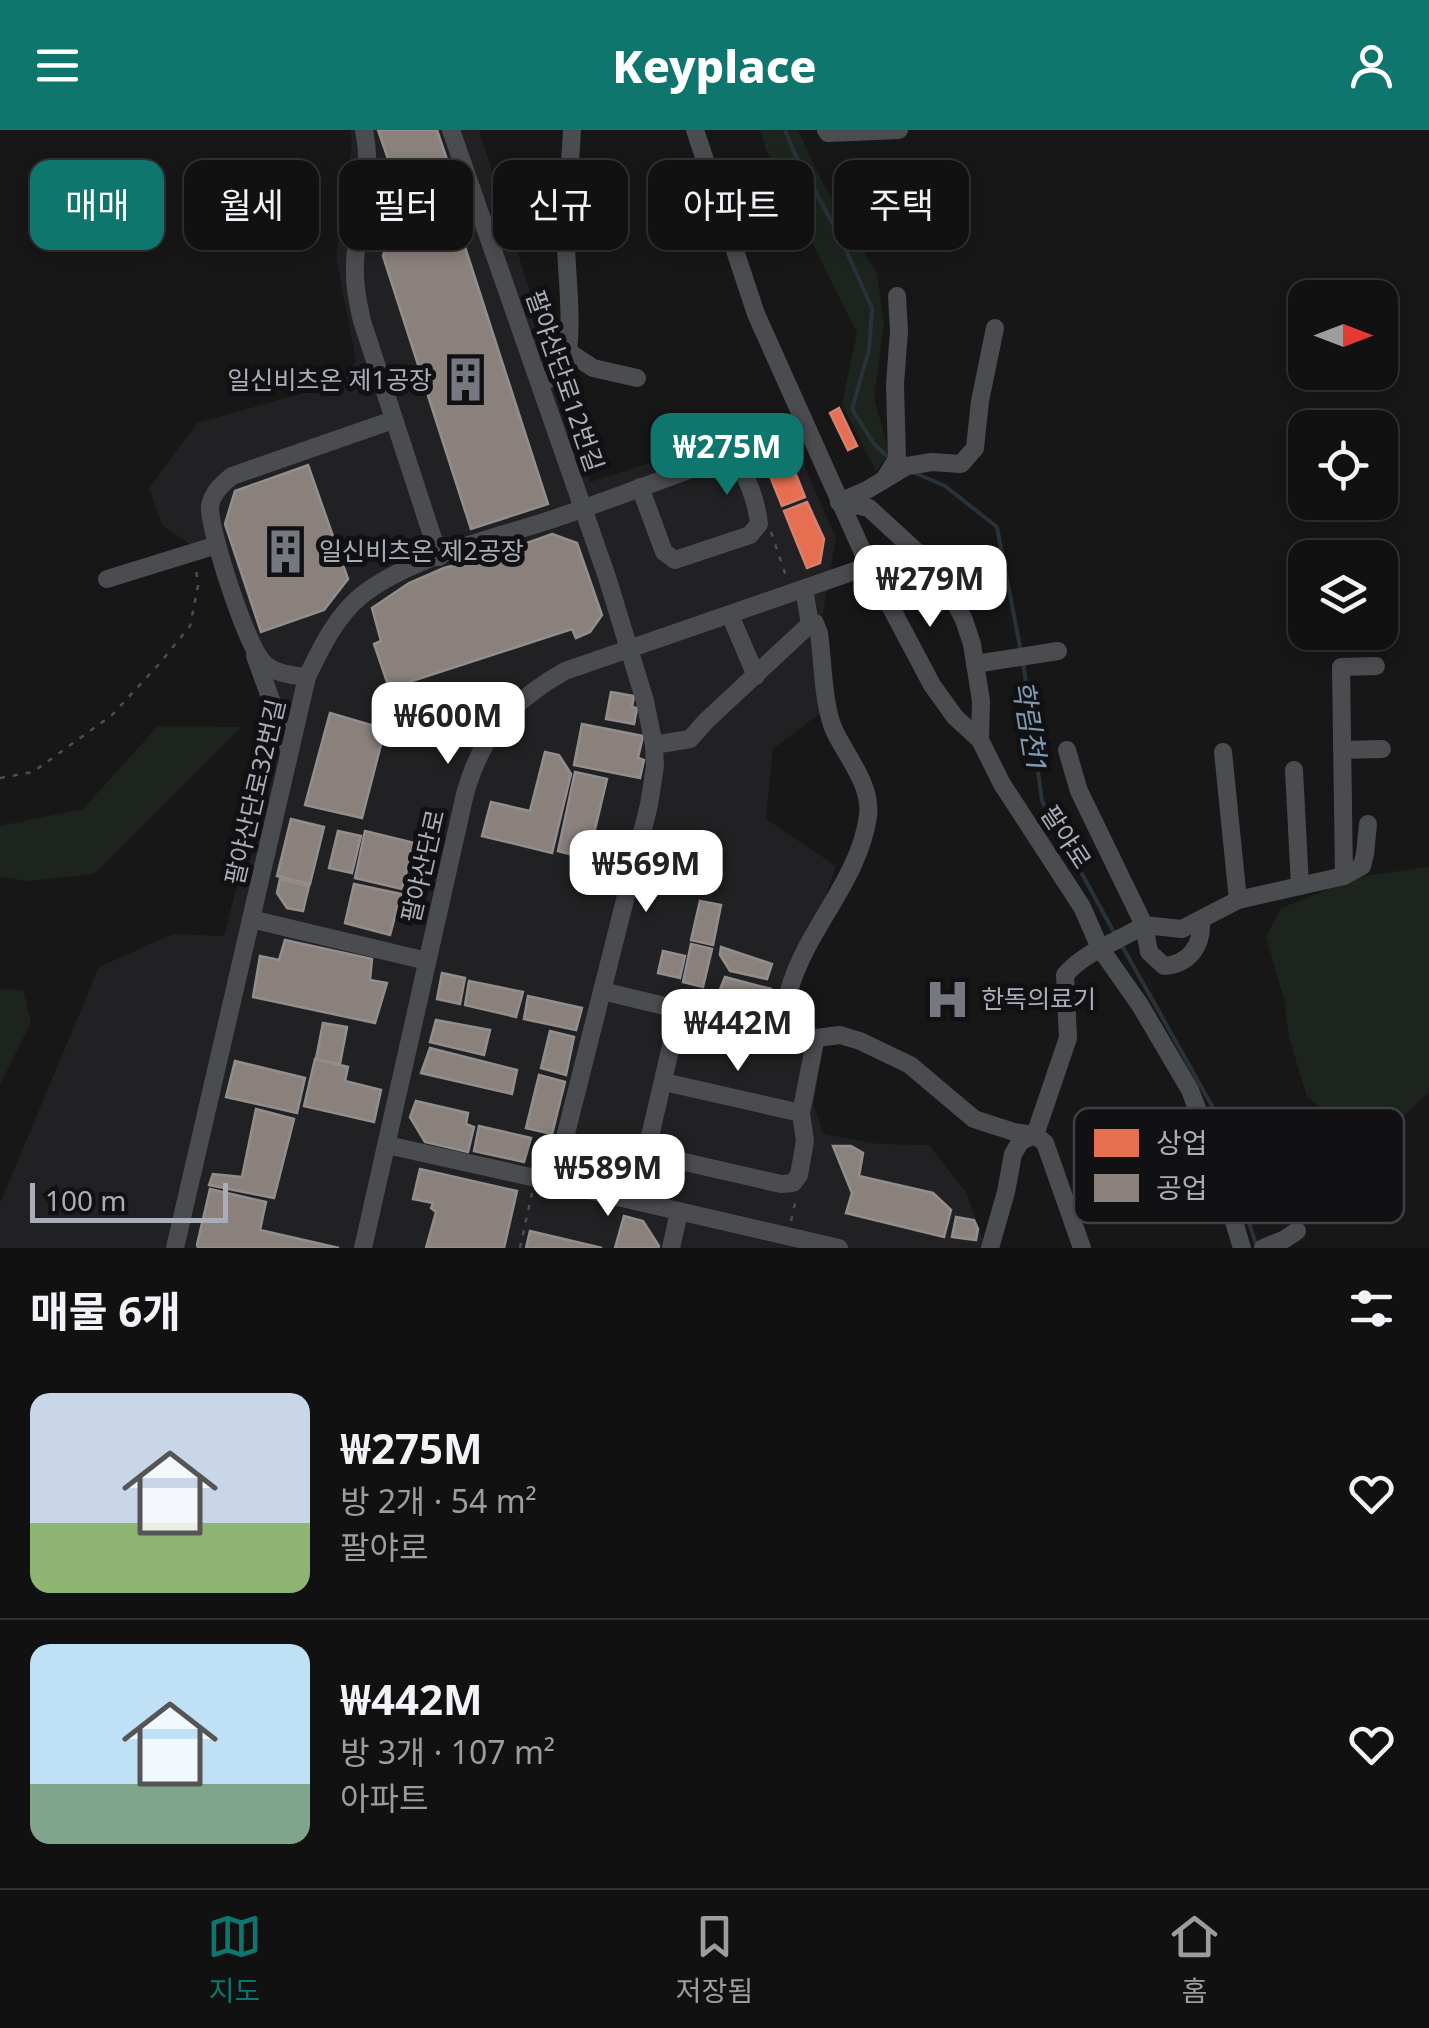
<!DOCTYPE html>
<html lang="ko">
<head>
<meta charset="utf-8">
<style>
  :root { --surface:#111; --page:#1e1f1f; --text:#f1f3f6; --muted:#9c9d9f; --line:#303131; --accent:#0f766e }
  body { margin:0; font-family:"Noto Sans","Noto Sans KR",sans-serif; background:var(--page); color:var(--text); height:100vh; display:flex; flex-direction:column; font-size:38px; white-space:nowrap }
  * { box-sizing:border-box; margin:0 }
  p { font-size:32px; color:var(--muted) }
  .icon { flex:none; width:55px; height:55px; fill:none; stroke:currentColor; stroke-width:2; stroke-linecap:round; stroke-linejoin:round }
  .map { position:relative; height:1118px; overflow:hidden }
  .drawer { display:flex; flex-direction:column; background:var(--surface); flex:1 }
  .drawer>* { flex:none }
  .banner { position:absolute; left:30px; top:30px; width:1370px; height:90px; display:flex; gap:20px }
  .needle { width:65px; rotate:90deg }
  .fabs { position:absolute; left:1288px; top:150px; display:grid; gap:20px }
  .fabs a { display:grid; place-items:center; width:110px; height:110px; border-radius:20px; background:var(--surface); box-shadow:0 5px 15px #0003,0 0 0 2px var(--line); font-size:50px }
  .scale { position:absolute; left:30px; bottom:25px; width:198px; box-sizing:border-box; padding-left:10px; border:5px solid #a8adb8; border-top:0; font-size:28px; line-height:35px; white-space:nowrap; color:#a8adb8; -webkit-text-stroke:8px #111113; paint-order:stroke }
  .price { position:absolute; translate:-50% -85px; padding:0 22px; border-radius:20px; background:#fff; color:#222; font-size:32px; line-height:65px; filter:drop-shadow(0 2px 5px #0008) }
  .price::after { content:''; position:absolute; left:50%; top:60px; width:30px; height:22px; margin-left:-15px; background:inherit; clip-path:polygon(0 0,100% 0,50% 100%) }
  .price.active { background:var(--accent); color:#fff }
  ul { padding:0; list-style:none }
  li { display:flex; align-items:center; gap:30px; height:250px; padding:0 30px }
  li+li { border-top:2px solid var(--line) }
  li span { display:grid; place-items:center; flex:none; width:280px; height:200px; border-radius:20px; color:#555 }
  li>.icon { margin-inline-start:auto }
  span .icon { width:120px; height:120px; fill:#fffc; stroke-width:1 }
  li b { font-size:42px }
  h2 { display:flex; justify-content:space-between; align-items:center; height:120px; padding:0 30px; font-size:42px }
  .pill { padding:0 35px; border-radius:20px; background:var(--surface); box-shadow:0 5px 15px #0003,0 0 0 2px var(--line); font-size:35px; line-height:90px }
  .pill.active { background:var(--accent); color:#fff }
  header { display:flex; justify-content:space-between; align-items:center; height:130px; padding:0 30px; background:var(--accent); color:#fff; font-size:45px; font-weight:800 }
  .dock { display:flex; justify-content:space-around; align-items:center; height:140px; border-top:2px solid var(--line); background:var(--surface); font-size:28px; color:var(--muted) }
  .dock a { display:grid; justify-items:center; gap:5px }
  .dock .active { color:var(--accent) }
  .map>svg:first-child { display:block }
</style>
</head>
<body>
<header><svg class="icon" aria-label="menu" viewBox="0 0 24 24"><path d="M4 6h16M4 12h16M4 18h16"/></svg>Keyplace<svg class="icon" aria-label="person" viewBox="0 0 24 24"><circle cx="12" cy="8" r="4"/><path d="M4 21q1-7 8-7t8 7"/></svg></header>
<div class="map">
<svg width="1429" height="1118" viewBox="0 0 1429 1118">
  <rect width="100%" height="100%" fill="#171717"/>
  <!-- built -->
  <path fill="#212123" d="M350 0H479L590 352 784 290 836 408 818 512 819 584 773 619 766 689 836 736 790 871 823 904 814 975 823 1004 879 1014 929 1015 966 1062 984 1112 982 1118H0V1073L99 837 173 804 224 806 275 607 213 423 191 415 162 395 149 358 197 293 337 254 356 231 336 127 352 13Z"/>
  <!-- green -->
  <g fill="#1d241e">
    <path d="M760 0H798L819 46 877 144 884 193 874 268 889 323 876 342 842 274 857 203 766 20Z"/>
    <path d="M158 596 241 597 94 744 29 751 0 747V696L83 679Z"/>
    <path d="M1429 737V962L1404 986 1360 1009 1343 993 1307 967 1289 907 1284 869 1266 807 1281 778 1363 746Z"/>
    <path d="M0 859 23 860 31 893 0 954Z"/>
  </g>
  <!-- shops -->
  <g fill="#e76f51" stroke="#d48270" stroke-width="2.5">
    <path d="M839 278 857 316 848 320 830 283Z"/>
    <path d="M781 307 805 367 782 376 758 316Z"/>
    <path d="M807 372 824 409 820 433 807 438 784 381Z"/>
  </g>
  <!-- industry -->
  <g fill="#8a817c" stroke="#938e8e" stroke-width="2.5">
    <path d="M378 0H437L461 71 417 85 409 64 387 71 381 54 395 49Z"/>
    <path d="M455 86 548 374 471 399 383 126 388 107Z"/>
    <path d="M308 335 348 449 324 480 261 502 225 394 235 361Z"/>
    <path d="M552 404 577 413 602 485 590 502 576 508 572 499 400 555 387 552 374 514 381 511 372 478 409 453 444 438 490 426Z"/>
    <path d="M611 562 634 566 632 577 637 578 634 594 606 589Z"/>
    <path d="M330 583 385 599 362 688 305 675Z"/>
    <path d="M582 594 643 606 638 628 644 630 640 648 574 635Z"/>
    <path d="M545 622 559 625 571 644 552 723 482 706 491 672 530 681Z"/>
    <path d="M575 642 607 649 588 729 558 721Z"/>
    <path d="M291 689 324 697 310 754 277 746Z"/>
    <path d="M338 701 361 706 352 743 329 738Z"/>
    <path d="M365 701 414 713 402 759 355 748Z"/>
    <path d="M280 749 309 756 303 781 287 778 277 763Z"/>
    <path d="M354 754 401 764 390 805 345 793Z"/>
    <path d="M700 771 721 775 713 815 691 810Z"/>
    <path d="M285 810 372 829 370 850 387 853 375 893 253 867 260 826 279 830Z"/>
    <path d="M691 814 712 819 703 857 683 852Z"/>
    <path d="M721 817 772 834 767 849 730 841 720 825Z"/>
    <path d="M663 821 685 826 680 848 658 843Z"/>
    <path d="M442 843 465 848 460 874 437 869Z"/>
    <path d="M725 847 771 859 766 875 719 862Z"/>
    <path d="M469 851 523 862 516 887 465 875Z"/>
    <path d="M528 866 582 878 576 900 524 889Z"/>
    <path d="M436 890 490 900 484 925 430 912Z"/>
    <path d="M323 893 347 897 340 934 316 929Z"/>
    <path d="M550 901 574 907 566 945 541 938Z"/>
    <path d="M430 918 517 940 512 964 421 943Z"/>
    <path d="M315 929 348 937 345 951 381 960 374 992 304 976Z"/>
    <path d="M235 931 305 948 297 983 226 967Z"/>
    <path d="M539 945 565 952 552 1004 526 998Z"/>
    <path d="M416 971 468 983 466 994 474 997 468 1022 425 1012 410 987Z"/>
    <path d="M256 979 294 989 274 1068 209 1055 213 1044 242 1047Z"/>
    <path d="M479 996 531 1008 524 1032 474 1021Z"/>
    <path d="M833 1016H851L863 1023 859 1046 933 1063 951 1080 944 1107 846 1083 852 1063Z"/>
    <path d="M420 1039 517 1061 504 1118H426L436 1082 431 1078 433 1073 413 1069Z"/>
    <path d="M210 1059 266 1072 260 1100 339 1118H198L197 1115Z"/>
    <path d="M624 1086 643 1091 659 1116 658 1118H615Z"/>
    <path d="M956 1087 974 1090 978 1099 976 1110 952 1107Z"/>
    <path d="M530 1101 602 1118H526Z"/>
  </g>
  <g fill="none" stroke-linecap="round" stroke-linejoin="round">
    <!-- stream -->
    <g stroke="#2a3239" stroke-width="4">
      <path d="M785 0 795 24 841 109 872 178 869 220 852 279 874 314 890 329"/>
      <path d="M915 343 945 356 997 397 1021 522"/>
      <path d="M1023 531 1042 671 1116 806"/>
      <path d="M1121 814 1212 976 1256 1114"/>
    </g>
    <!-- path -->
    <g stroke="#4d4e52" stroke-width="2.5" stroke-dasharray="5 8" stroke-linecap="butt">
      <path d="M771 402 786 446"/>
      <path d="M0 648 33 642 112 585 160 533 190 496 198 456 196 438"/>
      <path d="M791 1091 796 1069"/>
      <path d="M520 1118 532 1063"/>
    </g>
    <!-- minor -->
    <g stroke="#4b4c50" stroke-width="18">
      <path d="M364 0C375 53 356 86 355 135 354 155 358 173 362 191L439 427"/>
      <path d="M451 0 607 447 645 571 654 615 655 636 649 675 554 1051"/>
      <path d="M695 0 756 184 869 436 932 555 955 587 980 610 1002 654 1082 777 1100 818 1140 875 1190 960 1210 1013 1242 1118"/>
      <path d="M826 0 828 3 899 0"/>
      <path d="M569 222 593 238 637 248"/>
      <path d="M540 252 564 244C574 202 568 161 566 118 565 79 570 39 572 0"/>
      <path d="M885 348 897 329 895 254 899 201 897 166"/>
      <path d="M839 372 869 378 931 435 948 458 964 490 972 514 981 571 980 610"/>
      <path d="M839 372 867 360 907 336 932 332 961 334 975 318 980 271 995 198"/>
      <path d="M107 449 217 415"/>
      <path d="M730 485 756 546"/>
      <path d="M255 526 289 619"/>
      <path d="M975 534 1058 521"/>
      <path d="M307 547C292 545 274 544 263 532 247 517 209 400 210 377 211 364 222 354 232 346L393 290"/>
      <path d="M654 615 690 609 706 591 810 494 804 459"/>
      <path d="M1067 620 1079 661 1144 795C1118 812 1085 821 1065 845L1068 908 1035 1005 1045 1013 1082 1118"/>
      <path d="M1342 620 1382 619"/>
      <path d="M1223 622 1238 770"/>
      <path d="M1294 640 1300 756"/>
      <path d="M1344 746 1362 736 1365 724 1368 694"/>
      <path d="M251 789 427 831"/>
      <path d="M1201 789C1203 815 1190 834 1164 836L1149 822 1144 795 1182 799 1238 770 1344 746 1341 537 1376 536"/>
      <path d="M602 861 815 912 801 983 805 1011 799 1045 793 1053 781 1054 654 1025 648 1015 679 881"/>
      <path d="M793 906C793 892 785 874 789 861 806 799 859 751 868 686 872 656 847 627 835 602 823 578 823 531 819 503L815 493 810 494"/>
      <path d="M815 912 816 908 840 905 860 911 910 935 974 989 1014 1002 1035 1005"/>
      <path d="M664 952 801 983"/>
      <path d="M387 1015C538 1048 689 1083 839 1118"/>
      <path d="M175 1118 307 547C321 518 336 486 362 465 411 427 488 410 547 391 605 372 662 349 720 329L731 328C747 341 757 374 759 394L750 405 675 430 664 422 640 357"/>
      <path d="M363 1118 465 664C482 603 511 572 565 541L869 436"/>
      <path d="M671 1118 679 1082"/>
      <path d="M990 1118 1006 1062 1013 1024 1021 1011 1035 1005"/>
      <path d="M1263 1118 1285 1109 1297 1101"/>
    </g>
  </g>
  <!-- icons -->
  <defs>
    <symbol id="building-bare" viewBox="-9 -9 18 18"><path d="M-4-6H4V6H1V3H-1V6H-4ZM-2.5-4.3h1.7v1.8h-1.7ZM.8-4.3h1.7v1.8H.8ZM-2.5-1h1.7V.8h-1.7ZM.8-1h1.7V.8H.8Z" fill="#757880" stroke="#111113" stroke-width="2.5" paint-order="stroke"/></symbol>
    <symbol id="hospital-bare" viewBox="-9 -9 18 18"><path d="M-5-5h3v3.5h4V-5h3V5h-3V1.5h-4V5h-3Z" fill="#757880" stroke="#111113" stroke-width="2.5" paint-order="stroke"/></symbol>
  </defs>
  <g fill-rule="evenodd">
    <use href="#building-bare" x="434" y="218" width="63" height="63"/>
    <use href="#building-bare" x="254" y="390" width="63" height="63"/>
    <use href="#hospital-bare" x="916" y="838" width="63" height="63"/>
  </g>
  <g text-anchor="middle" stroke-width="10" stroke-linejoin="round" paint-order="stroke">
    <!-- poi labels -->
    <g font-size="25" fill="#a8adb8" stroke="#111113" text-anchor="start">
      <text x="432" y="259" text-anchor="end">일신비츠온 제1공장</text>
      <text x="319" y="430">일신비츠온 제2공장</text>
      <text x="981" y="878">한독의료기</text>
    </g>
    <!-- street labels -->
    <g font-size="25" fill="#a8adb8" stroke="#111113">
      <text transform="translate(565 251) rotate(71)" y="9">팔야산단로12번길</text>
      <text transform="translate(255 662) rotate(-77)" y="9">팔야산단로32번길</text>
      <text transform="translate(1066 707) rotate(57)" y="9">팔야로</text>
      <text transform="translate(423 736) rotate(-77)" y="9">팔야산단로</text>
    </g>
    <!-- water labels -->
    <g font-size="28" font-style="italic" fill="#7f9bb3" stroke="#111113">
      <text transform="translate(1030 596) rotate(81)" y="10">학림천1</text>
    </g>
  </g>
  <!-- legend -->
  <rect x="1074" y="978" width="330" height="115" rx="15" fill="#111113" stroke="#3e4045" stroke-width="2.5"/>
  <rect x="1094" y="999" width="45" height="28" fill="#e76f51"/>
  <rect x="1094" y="1044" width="45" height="28" fill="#8a817c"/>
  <g font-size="28" fill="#a8adb8">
    <text x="1156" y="1023">상업</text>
    <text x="1156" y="1068">공업</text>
  </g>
</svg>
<div class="fabs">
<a><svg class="needle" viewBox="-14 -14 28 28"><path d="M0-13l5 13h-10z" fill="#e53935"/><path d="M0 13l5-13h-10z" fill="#9c9d9f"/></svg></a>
<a><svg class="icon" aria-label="locate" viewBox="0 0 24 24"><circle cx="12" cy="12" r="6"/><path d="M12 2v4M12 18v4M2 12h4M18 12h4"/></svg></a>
<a><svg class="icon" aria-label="layers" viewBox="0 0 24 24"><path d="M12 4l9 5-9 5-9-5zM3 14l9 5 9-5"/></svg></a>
</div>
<div class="scale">100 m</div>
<b class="price active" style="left:727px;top:368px">₩275M</b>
<b class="price" style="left:930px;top:500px">₩279M</b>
<b class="price" style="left:448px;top:637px">₩600M</b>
<b class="price" style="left:646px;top:785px">₩569M</b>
<b class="price" style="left:738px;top:944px">₩442M</b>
<b class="price" style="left:608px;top:1089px">₩589M</b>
<div class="banner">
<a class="pill active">매매</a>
<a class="pill">월세</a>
<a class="pill">필터</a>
<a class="pill">신규</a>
<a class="pill">아파트</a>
<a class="pill">주택</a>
</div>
</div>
<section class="drawer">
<h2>매물 6개<svg class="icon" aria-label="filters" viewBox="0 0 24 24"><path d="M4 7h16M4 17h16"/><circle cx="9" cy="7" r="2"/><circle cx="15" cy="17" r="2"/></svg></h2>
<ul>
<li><span style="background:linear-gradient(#c9d6e8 65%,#8fb573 0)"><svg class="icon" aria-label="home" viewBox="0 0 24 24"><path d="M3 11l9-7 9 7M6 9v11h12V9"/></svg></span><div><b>₩275M</b><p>방 2개 · 54 m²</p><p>팔야로</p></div><svg class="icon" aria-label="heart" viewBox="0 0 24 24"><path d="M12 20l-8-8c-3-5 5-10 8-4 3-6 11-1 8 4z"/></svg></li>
<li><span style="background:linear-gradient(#bfe0f5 70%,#7fa58c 0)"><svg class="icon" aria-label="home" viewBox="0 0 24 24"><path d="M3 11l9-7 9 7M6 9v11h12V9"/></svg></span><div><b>₩442M</b><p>방 3개 · 107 m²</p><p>아파트</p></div><svg class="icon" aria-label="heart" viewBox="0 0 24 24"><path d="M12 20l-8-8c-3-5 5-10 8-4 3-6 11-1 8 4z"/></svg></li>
</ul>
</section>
<nav class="dock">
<a class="active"><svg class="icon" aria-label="map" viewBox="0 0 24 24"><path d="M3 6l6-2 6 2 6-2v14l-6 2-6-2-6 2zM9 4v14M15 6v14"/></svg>지도</a>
<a><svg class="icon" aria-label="saved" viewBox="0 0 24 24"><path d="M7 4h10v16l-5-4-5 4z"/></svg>저장됨</a>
<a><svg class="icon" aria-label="home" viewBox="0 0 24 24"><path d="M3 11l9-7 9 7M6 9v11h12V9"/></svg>홈</a>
</nav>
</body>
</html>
